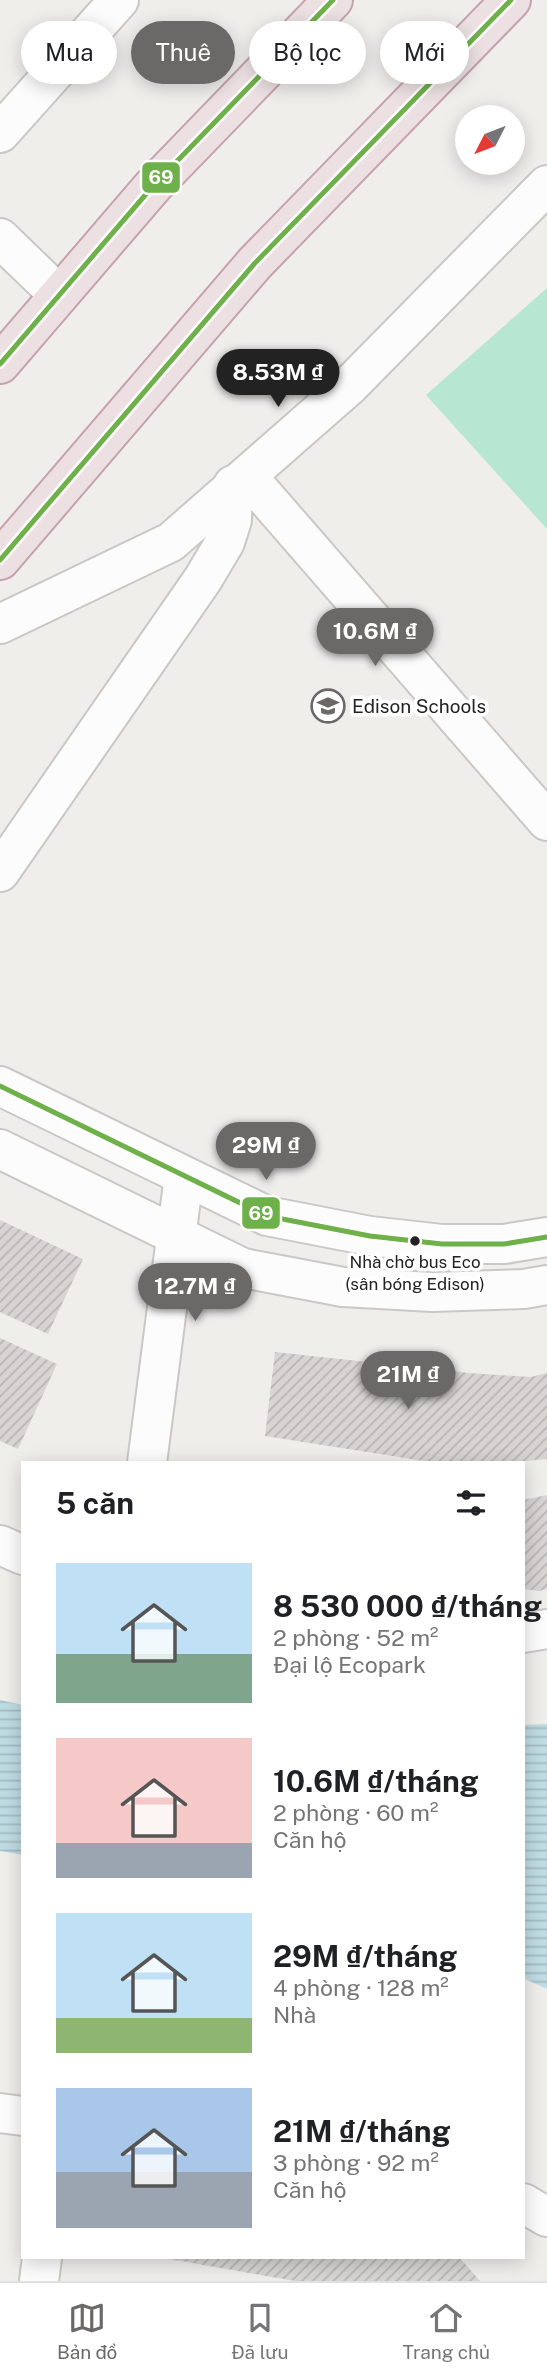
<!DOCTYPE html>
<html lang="vi">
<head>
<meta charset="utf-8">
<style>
  :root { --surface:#fff; --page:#f2f2f2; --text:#202124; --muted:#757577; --line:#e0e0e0; --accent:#6a6968 }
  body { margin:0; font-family:"Public Sans",sans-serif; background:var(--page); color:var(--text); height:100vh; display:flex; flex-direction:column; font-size:26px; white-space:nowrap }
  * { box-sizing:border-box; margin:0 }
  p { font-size:23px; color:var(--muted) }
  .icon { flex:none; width:38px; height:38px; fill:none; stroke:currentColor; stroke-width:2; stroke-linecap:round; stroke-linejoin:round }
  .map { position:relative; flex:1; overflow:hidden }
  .details { position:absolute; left:21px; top:1461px; width:504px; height:798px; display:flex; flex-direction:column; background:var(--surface); border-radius:0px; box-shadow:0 4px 18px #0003 }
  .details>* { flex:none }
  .hud { position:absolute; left:21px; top:21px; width:506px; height:63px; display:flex; gap:14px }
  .needle { width:46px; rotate:228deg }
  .buttons { position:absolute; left:455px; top:105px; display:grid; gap:14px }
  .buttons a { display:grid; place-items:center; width:70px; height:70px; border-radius:50%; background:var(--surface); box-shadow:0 4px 18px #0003; font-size:35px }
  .price { position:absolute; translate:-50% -60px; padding:0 16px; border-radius:24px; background:var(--accent); color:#fff; font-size:23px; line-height:46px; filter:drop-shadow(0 2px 4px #0008) }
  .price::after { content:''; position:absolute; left:50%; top:42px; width:21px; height:16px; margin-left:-10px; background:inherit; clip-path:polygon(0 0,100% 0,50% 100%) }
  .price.on { background:#222; color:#fff }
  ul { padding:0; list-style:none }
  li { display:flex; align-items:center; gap:21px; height:175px; padding:0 35px }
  li span { display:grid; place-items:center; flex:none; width:196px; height:140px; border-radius:0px; color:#555 }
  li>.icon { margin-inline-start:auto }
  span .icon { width:84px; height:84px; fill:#fffc; stroke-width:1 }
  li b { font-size:30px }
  h2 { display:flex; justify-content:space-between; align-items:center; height:84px; padding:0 35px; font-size:30px }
  .pill { padding:0 24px; border-radius:32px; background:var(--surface); box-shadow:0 4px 18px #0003; font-size:24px; line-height:63px }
  .pill.on { background:var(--accent); color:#fff }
  .dock { display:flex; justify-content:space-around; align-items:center; height:98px; border-top:2px solid var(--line); background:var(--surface); font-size:19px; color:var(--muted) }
  .dock a { display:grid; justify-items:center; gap:4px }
  .dock .on { color:var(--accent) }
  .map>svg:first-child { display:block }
</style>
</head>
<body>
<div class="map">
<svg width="547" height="2281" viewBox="0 0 547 2281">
  <defs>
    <pattern id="water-rules" width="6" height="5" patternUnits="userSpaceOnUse" patternTransform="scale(1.75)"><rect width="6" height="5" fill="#bfdbe3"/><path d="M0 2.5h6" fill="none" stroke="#a4bcc2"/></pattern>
    <pattern id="building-hatch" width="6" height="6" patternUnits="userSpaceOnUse" patternTransform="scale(1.75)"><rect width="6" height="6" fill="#d7d4d2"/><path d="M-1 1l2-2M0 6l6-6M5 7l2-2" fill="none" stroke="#b8b6b4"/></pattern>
  </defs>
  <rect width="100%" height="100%" fill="#f0eeeb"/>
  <!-- pitch -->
  <path fill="#b7e6d2" d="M547 288V529L426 395Z"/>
  <!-- water -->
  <g fill="url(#water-rules)">
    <path d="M0 1700 23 1705V1855L0 1851Z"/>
    <path d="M547 1724V1989L523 1978V1725Z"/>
  </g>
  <!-- building -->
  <g fill="url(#building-hatch)">
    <path d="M0 1220 83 1259 48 1334 0 1312Z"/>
    <path d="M0 1338 57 1364 18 1449 0 1441Z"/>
    <path d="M275 1352 469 1373 531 1377 547 1373V1459L503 1463H437L265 1436Z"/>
    <path d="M547 1495V1589L539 1591 523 1589V1500Z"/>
    <path d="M164 2258H460L480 2281H295Z"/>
  </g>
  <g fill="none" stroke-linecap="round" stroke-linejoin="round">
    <defs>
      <g id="minor">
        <path d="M0 133 119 0"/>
        <path d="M0 238 59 295"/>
        <path d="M247 476 547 821"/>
        <path d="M0 624 171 542 349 386 547 185"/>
        <path d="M0 872 203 579 225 542 232 520 233 485"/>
        <path d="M0 1086 267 1216 370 1236 442 1244H504L547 1237"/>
        <path d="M0 1149 243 1268 343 1287 432 1292 524 1289 547 1285"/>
        <path d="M147 1463 184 1176"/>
        <path d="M0 1545 23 1555"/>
        <path d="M523 1633 547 1629"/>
        <path d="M0 2113 23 2116"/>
        <path d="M523 2203 547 2217"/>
        <path d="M39 2281 42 2258"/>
      </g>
      <g id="highway">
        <path d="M0 364 153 186 333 0"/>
        <path d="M0 560 255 263 511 0"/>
      </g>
    </defs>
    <!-- minor casing -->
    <use href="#minor" stroke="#c9c8c7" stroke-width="42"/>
    <!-- highway casing -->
    <use href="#highway" stroke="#c5a2ac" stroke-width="42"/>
    <!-- minor -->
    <use href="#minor" stroke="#fdfcfc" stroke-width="38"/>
    <!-- highway -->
    <use href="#highway" stroke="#ece0e2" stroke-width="38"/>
    <defs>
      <g id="bus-1">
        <path d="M0 364 153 186 333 0"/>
        <path d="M0 560 255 263 511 0"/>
        <path d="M0 1086 267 1216 370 1236 442 1244H504L547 1237"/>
      </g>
    </defs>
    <!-- bus-1 casing -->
    <use href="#bus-1" stroke="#fff" stroke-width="10"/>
    <!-- bus-1 -->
    <use href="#bus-1" stroke="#6eb049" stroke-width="5"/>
  </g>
  <!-- icons -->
  <defs>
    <symbol id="school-ring" viewBox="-11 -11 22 22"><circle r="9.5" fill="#fff" stroke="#6a6968" stroke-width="1.5"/><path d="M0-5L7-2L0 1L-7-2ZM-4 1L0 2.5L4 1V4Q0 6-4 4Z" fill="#6a6968"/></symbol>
  </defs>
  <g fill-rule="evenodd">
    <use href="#school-ring" x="309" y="687" width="38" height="38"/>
  </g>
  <!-- markers -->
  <circle fill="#222" stroke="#fff" stroke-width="2.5" cx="415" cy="1241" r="6"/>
  <g text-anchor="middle" stroke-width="7" stroke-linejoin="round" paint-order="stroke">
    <!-- bus labels -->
    <g font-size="17" fill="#222" stroke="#fff">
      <text x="415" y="1268">Nhà chờ bus Eco<tspan x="415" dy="22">(sân bóng Edison)</tspan></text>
    </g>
    <!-- poi labels -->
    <g font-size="19" fill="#222" stroke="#fff" text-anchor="start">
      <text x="352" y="713">Edison Schools</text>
    </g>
  </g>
  <g stroke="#fff" stroke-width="2.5">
    <rect x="141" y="161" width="40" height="33" rx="7" fill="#6eb049"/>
    <rect x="241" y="1196" width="40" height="34" rx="7" fill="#6eb049"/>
  </g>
  <g font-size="19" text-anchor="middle" font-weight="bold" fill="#fff">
    <text x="161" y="184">69</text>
    <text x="261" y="1220">69</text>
  </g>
</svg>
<div class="buttons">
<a><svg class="needle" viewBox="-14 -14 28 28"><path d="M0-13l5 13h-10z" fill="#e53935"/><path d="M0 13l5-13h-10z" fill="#757577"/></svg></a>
</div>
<b class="price on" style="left:278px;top:409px">8.53M ₫</b>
<b class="price" style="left:375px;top:668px">10.6M ₫</b>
<b class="price" style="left:266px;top:1182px">29M ₫</b>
<b class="price" style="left:195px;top:1323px">12.7M ₫</b>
<b class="price" style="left:408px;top:1411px">21M ₫</b>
<div class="hud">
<a class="pill">Mua</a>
<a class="pill on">Thuê</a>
<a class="pill">Bộ lọc</a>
<a class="pill">Mới</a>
</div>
<section class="details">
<h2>5 căn<svg class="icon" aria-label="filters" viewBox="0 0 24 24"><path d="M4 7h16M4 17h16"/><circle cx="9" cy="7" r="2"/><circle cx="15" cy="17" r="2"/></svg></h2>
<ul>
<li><span style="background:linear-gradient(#bfe0f5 65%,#7fa58c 0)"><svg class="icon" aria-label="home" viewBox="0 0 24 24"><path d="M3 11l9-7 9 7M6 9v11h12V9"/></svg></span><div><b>8 530 000 ₫/tháng</b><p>2 phòng · 52 m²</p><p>Đại lộ Ecopark</p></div></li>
<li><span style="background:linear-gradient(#f6c9c9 75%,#9aa5b1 0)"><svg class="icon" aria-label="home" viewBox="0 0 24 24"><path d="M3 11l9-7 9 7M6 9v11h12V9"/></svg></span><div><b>10.6M ₫/tháng</b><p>2 phòng · 60 m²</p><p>Căn hộ</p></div></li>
<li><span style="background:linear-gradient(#bfe0f5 75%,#8fb573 0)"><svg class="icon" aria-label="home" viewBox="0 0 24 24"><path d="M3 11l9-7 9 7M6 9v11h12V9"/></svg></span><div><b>29M ₫/tháng</b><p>4 phòng · 128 m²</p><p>Nhà</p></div></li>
<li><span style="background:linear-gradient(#a9c7e8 60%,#9aa5b1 0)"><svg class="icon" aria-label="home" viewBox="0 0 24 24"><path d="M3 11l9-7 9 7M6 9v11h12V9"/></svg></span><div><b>21M ₫/tháng</b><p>3 phòng · 92 m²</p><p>Căn hộ</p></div></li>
</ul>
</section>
</div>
<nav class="dock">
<a class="on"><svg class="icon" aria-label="map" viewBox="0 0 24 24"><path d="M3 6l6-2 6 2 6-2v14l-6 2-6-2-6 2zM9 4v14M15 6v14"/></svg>Bản đồ</a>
<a><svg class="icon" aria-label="saved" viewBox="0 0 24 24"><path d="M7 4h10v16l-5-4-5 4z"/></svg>Đã lưu</a>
<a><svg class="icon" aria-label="home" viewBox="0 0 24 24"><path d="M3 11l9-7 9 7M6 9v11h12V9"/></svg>Trang chủ</a>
</nav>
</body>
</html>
